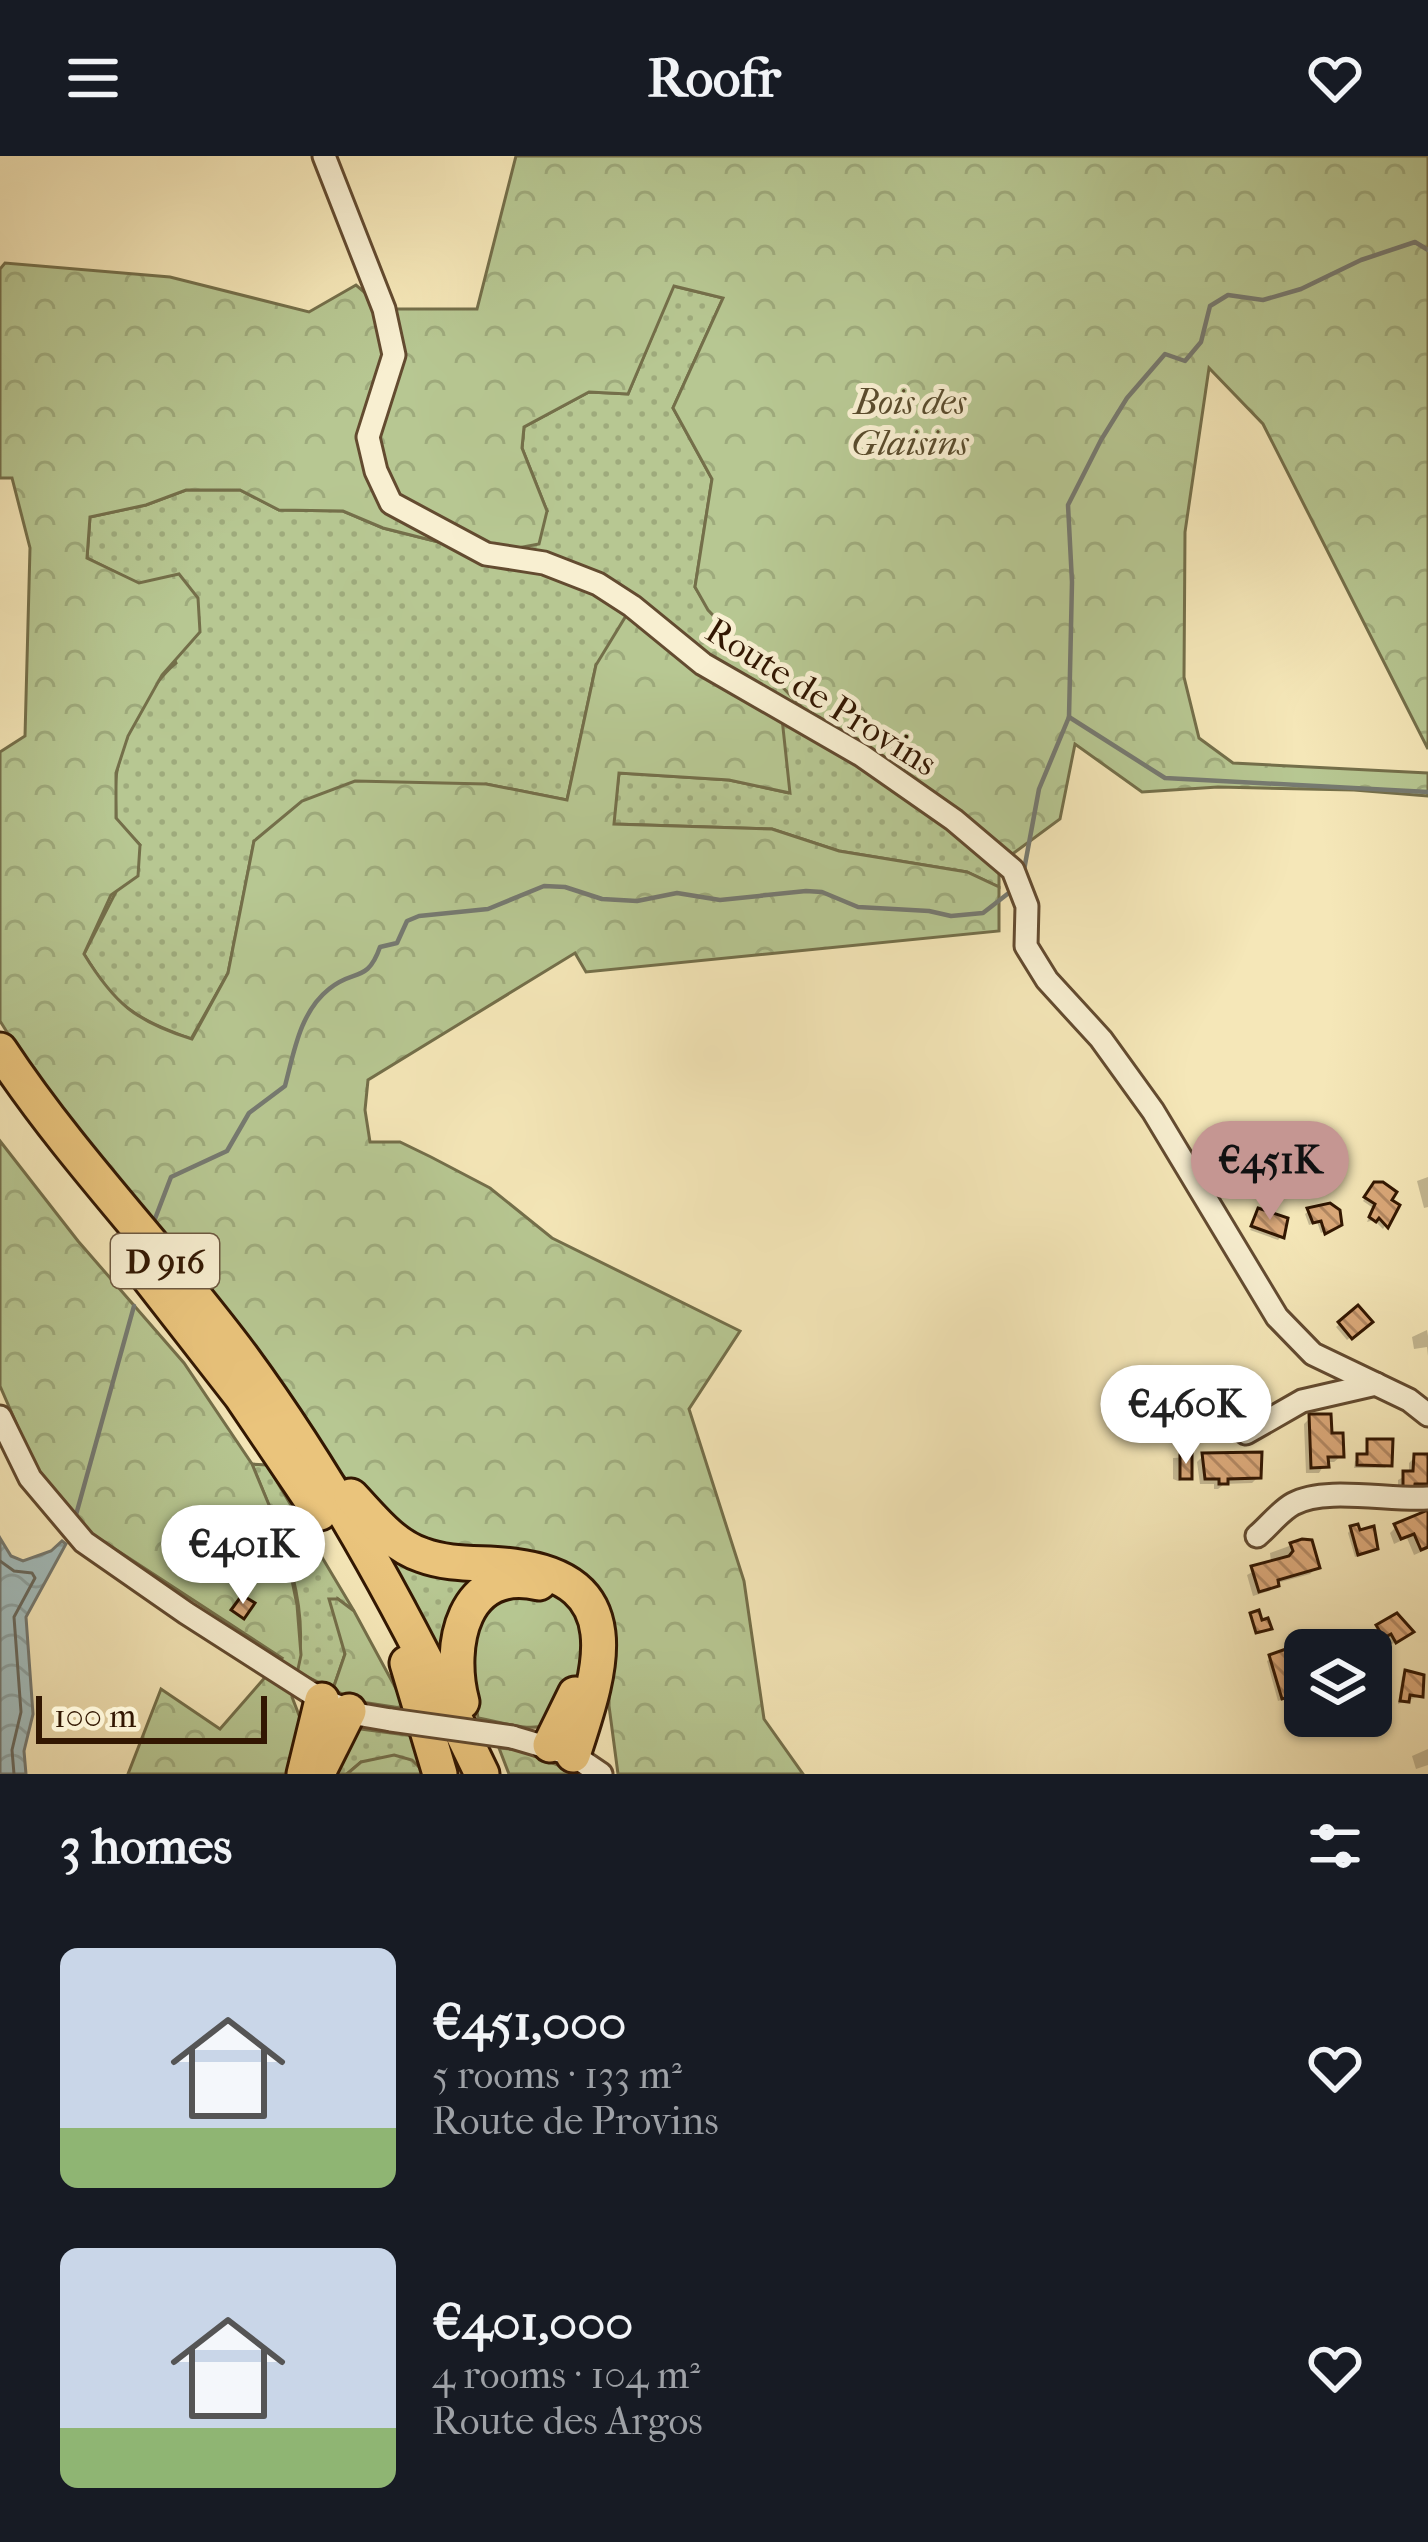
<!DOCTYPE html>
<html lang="en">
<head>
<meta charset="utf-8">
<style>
  :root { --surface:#171b24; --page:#20242c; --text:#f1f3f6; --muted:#9ea1a6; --accent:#c59692 }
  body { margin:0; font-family:"IM FELL French Canon",serif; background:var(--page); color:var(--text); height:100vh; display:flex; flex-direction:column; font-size:45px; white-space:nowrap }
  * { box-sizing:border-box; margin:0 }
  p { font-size:39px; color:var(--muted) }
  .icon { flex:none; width:66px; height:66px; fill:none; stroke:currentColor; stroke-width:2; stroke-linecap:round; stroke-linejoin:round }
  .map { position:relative; height:1618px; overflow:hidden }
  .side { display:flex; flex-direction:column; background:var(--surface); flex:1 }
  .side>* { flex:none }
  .controls { position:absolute; left:1284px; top:1473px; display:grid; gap:24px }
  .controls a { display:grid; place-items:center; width:108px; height:108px; border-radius:18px; background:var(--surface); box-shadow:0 3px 9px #0004; font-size:60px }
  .scale { position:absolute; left:36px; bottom:30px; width:231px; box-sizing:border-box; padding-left:12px; border:6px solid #321702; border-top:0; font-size:33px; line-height:42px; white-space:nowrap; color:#321702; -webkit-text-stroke:9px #f8efd1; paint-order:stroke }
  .price { position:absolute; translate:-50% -102px; padding:0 27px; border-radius:42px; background:#fff; color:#222; font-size:39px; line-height:78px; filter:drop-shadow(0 3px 6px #0008) }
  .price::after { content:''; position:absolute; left:50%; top:72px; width:36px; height:27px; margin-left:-18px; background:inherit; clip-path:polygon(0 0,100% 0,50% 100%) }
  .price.active { background:var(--accent); color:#111 }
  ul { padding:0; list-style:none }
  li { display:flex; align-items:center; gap:36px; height:300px; padding:0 60px }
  li span { display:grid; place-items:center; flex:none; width:336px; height:240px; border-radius:18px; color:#555 }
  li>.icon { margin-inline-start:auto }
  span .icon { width:144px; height:144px; fill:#fffc; stroke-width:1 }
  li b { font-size:51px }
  h2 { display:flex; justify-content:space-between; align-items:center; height:144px; padding:0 60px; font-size:51px }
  header { display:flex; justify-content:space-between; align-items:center; height:156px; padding:0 60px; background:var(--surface); font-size:54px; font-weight:700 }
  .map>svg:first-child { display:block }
</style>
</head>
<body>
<header><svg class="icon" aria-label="menu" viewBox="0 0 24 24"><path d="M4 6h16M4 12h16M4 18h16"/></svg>Roofr<svg class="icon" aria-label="heart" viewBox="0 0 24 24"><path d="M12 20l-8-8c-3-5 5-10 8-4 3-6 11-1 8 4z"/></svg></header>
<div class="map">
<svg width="1428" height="1618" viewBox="0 0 1428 1618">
  <defs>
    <pattern id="grass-dots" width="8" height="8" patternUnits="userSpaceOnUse" patternTransform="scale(3)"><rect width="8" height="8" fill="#b7c792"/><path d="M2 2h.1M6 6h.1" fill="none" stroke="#9eaa7c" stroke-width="1.8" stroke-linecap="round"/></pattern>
    <pattern id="forest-crowns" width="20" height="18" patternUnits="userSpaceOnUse" patternTransform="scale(3)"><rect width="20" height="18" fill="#b7c792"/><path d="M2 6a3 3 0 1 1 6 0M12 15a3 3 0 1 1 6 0" fill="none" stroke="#9eaa7c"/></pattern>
    <pattern id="water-waves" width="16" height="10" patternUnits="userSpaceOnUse" patternTransform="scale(3)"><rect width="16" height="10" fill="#a3bcbb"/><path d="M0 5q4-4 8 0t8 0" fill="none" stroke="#8da19f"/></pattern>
    <pattern id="building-back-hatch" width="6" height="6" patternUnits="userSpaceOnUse" patternTransform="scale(3)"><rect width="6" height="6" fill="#dcaa7b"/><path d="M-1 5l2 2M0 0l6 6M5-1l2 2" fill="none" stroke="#b38963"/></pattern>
  </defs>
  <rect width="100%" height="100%" fill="#f5e7b8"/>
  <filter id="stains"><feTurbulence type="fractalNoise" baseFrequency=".00167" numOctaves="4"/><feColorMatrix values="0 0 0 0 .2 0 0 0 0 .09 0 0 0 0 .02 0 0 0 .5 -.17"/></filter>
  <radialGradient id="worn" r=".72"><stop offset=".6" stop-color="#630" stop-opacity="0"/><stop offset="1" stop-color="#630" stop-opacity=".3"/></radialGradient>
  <!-- grass -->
  <g fill="url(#grass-dots)" stroke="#746f4a" stroke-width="3">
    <path d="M673 130 723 142 673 252 712 323 695 431 709 454 824 574 999 708V731L967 716 839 695 772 673 613 668 619 617 729 624 789 637 596 509 567 644 486 628 254 685 228 817 191 883C133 861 117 852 84 798L140 689 116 663C116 647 114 630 117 615 124 579 148 530 176 507L139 428 87 402 90 361 146 349 186 334H240L279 354 343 355 383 372 486 398 547 355 522 292 524 271 589 236 628 238Z"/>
    <path d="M252 1308 267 1309 354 1455 338 1443V1469L345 1498 333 1533 297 1516C312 1445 278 1372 252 1308Z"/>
    <path d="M393 1395 502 1421 450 1497H440L389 1402Z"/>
    <path d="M353 1572 429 1582 437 1618 361 1606 347 1618H323Z"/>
  </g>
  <!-- forest -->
  <g fill="url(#forest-crowns)" stroke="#746f4a" stroke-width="3">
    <path d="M516 0H1428V593L1263 268 1209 212 1185 376 1184 521 1199 582 1233 607 1428 617V640L1354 634 1218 631 1142 636 1075 588 1060 663 999 708 824 574 708 454 695 431 712 323 673 252 723 142 674 130 628 238 589 236 524 271 522 292 547 355 539 388 486 398 383 372 343 355 279 354 240 334H186L146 349 90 361 87 402 139 427 179 418 198 442 200 476 162 519 128 580 116 617V662L140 689 138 720 111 739 84 798C114 847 136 866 192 883L228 817 254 685 302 645 355 625 486 628 567 644 596 509 632 450 781 553 790 637 729 624 619 617 614 668 772 673 839 695 967 716 999 731V775L586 816 575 797 368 924 365 954 370 986H400L431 1001 490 1032 552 1082 740 1175 689 1253 744 1425 764 1563 803 1618H618L609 1550 610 1485 600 1448 508 1402 396 1379 338 1314 27 908 0 865V596L25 580 30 392 12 322H0V113L5 107 170 121 309 156 356 129 384 153H477Z"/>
    <path d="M0 985 78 1085 184 1207 252 1308 284 1385 297 1449 301 1499 292 1541 302 1567 297 1618H128L161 1533 220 1573 282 1502 89 1376 55 1342 34 1308 0 1230Z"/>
    <path d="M514 1434 555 1437C592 1466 591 1512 565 1548 559 1556 554 1565 545 1569 528 1576 497 1565 478 1562L468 1501 483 1456Z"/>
    <path d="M329 1443H338L354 1455 407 1553 355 1545 333 1533 345 1498Z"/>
    <path d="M499 1592 519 1594 581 1618H509Z"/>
    <path d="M394 1599 412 1604 426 1618H347L361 1606Z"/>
  </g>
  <!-- water -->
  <path fill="url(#water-waves)" stroke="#767a71" stroke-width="3" d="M0 1382 11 1400 23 1405 51 1395 62 1385 66 1388 26 1461 33 1558 24 1595 26 1618H0Z"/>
  <!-- shadow -->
  <g fill="#0003">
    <path d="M1428 1021V1051L1424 1052 1417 1025Z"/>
    <path d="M1372 1032 1396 1050 1383 1073 1374 1064 1367 1066 1373 1052 1363 1045Z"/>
    <path d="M1259 1055 1281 1081 1278 1084 1250 1074Z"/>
    <path d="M1309 1055 1339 1068 1321 1077 1317 1066 1309 1069 1305 1058Z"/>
    <path d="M1358 1153 1369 1166 1347 1184 1336 1171Z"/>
    <path d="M1427 1174 1428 1180V1200L1427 1191 1414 1193 1412 1181Z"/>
    <path d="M1207 1259 1239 1269 1205 1276 1203 1262Z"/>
    <path d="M1311 1261 1341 1300 1334 1306H1326L1319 1317H1306L1304 1268Z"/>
    <path d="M1369 1286 1389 1309 1385 1312H1354L1355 1305 1365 1301Z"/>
    <path d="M1203 1300 1258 1321 1252 1327 1224 1328 1218 1333H1214V1328H1200L1197 1306Z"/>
    <path d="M1189 1301V1322L1178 1325 1173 1323V1302Z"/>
    <path d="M1415 1301H1428V1333L1398 1341V1324L1409 1318V1307Z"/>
    <path d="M1428 1357V1393L1414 1399 1407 1382 1394 1388 1390 1377 1396 1371Z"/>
    <path d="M1351 1373 1358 1378 1375 1392 1355 1401 1348 1377Z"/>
    <path d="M1292 1389 1316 1412 1310 1418 1277 1427 1269 1435 1253 1440 1247 1419 1271 1406 1270 1397Z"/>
    <path d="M1378 1471 1406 1479 1392 1488 1386 1479 1381 1482 1387 1492 1384 1494 1376 1481Z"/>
    <path d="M1271 1502 1296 1537 1292 1540 1278 1545 1267 1505Z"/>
    <path d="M1405 1518 1420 1540 1398 1548 1402 1521Z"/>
    <path d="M1428 1593V1609L1416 1613 1412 1600Z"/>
  </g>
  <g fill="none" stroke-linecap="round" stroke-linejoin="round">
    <!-- shore -->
    <path stroke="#6a6a5e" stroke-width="3" d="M0 1405 14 1415 32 1417 35 1422 14 1461 21 1556 12 1594 14 1618"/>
    <!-- stream -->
    <g stroke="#767a71" stroke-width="4.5">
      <path d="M1069 561 1165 622 1428 636"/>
      <path d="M1024 714 1039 633 1069 561 1072 426 1068 349 1101 284 1127 242 1165 198 1185 205 1201 186 1210 150 1228 139 1263 144 1301 133 1361 104 1415 86 1428 94"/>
      <path d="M153 1068 171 1021 227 995 249 957 285 930C294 896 300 856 329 833 354 812 367 828 380 791L397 787 407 765 419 760 488 753 544 730 565 731 602 743 637 745 677 737 720 744 806 735 822 736 858 751 929 755 951 760 983 757 1010 736"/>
      <path d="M74 1366 134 1150"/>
    </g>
  </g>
  <!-- building -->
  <g fill="url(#building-back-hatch)" stroke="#321702" stroke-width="3">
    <path d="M1374 1026H1383L1397 1036 1392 1044 1400 1049 1388 1072 1379 1062 1376 1066 1369 1061 1375 1048 1364 1041Z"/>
    <path d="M1330 1047 1340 1054 1342 1069 1325 1078 1321 1065 1313 1067 1307 1052Z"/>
    <path d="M1258 1052 1288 1062 1284 1082 1251 1070Z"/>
    <path d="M1358 1149 1373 1166 1352 1183 1338 1166Z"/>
    <path d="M1241 1254 1243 1270 1208 1274 1206 1256Z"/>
    <path d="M1309 1258H1331L1332 1277H1343L1344 1301H1328L1329 1311 1311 1312Z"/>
    <path d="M1367 1283H1393L1392 1310 1357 1309V1298H1367Z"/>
    <path d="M1262 1296 1261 1322 1228 1323V1328H1219V1323H1205L1202 1297Z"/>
    <path d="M1192 1298V1323H1180V1299Z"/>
    <path d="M1414 1298H1428V1328H1415L1414 1336 1403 1335V1315H1413Z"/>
    <path d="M1428 1354V1391L1421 1394 1414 1378 1401 1383 1394 1368Z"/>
    <path d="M1358 1368 1360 1374 1374 1370 1378 1393 1358 1399 1350 1370Z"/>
    <path d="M1302 1383 1312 1384 1320 1412 1278 1424 1279 1430 1259 1436 1251 1410 1289 1400 1293 1395 1290 1387Z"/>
    <path d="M242 1439 255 1447 244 1463 231 1454Z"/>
    <path d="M1259 1454 1262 1464 1268 1462 1272 1473 1256 1477 1250 1457Z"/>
    <path d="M1397 1457 1414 1476 1396 1487 1391 1478 1384 1482 1376 1469Z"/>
    <path d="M1286 1493 1299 1538 1282 1543 1269 1499Z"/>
    <path d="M1405 1514 1424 1519 1423 1541 1410 1539 1409 1546 1400 1545Z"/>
  </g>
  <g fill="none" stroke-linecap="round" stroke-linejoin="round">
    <defs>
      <g id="minor">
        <path d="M324 0 384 153 394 199 368 281 376 315 391 347 486 398 544 407 598 428 632 450 703 508 861 599 954 664 1013 714 1027 750 1026 790 1047 824 1101 883 1153 955 1277 1161 1313 1198 1409 1244 1428 1259"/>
        <path d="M0 1261 30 1322 84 1386 186 1457 322 1544 362 1559 391 1564"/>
        <path d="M1246 1277 1302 1245 1376 1228"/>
        <path d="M1257 1380C1268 1371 1280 1355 1293 1348 1325 1330 1390 1345 1428 1342"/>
        <path d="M512 1581 573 1599 601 1618"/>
      </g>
      <g id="highway">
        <path d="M0 894C72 1003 164 1096 242 1201 338 1332 412 1472 482 1618"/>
        <path d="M131 1099 241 1240 320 1357"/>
        <path d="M351 1340C372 1362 392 1389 422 1399 451 1410 484 1406 514 1410 634 1425 599 1519 573 1599"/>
        <path d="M407 1507 440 1618"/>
        <path d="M462 1546C447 1490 463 1409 539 1427"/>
        <path d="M550 1589 575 1538"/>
        <path d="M321 1611 349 1555"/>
        <path d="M304 1618 322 1544"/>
      </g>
    </defs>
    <!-- minor casing -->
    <use href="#minor" stroke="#634b30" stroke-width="27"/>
    <!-- highway casing -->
    <use href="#highway" stroke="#321702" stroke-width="39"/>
    <!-- minor -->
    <use href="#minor" stroke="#f8efd1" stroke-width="21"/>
    <!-- highway -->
    <use href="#highway" stroke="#eac47c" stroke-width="33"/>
    <defs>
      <path id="minor-bridge" d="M391 1564 512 1581"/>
    </defs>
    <!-- minor-bridge casing -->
    <use href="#minor-bridge" stroke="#634b30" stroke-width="27" stroke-linecap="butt"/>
    <!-- minor-bridge -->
    <use href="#minor-bridge" stroke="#f8efd1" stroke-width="21"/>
  </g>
  <g text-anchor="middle" stroke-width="10" stroke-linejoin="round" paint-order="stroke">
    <!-- shield labels -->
    <rect fill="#f8efd1" stroke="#6d5840" stroke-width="3" x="111" y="1078" width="108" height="54" rx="9"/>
    <g font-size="33" font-weight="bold" fill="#321702">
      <text x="165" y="1117">D 916</text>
    </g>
    <!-- park labels -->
    <g font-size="36" font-style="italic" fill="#5a4c2d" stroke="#f8efd1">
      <text x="910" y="258">Bois des<tspan x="910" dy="41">Glaisins</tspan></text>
    </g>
    <!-- street labels -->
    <g font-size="36" fill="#321702" stroke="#f8efd1">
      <text transform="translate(822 540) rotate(32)" y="13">Route de Provins</text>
    </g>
  </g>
  <rect width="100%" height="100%" filter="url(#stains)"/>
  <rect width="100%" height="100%" fill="url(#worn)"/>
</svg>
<div class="controls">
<a><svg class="icon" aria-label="layers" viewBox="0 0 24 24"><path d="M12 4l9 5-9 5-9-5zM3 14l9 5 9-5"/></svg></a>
</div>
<div class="scale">100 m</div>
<b class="price active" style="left:1270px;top:1067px">€451K</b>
<b class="price" style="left:1186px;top:1311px">€460K</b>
<b class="price" style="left:243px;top:1451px">€401K</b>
</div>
<section class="side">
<h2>3 homes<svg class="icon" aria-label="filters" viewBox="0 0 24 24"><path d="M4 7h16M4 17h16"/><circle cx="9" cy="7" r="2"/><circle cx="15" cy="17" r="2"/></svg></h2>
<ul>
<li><span style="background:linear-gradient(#c9d6e8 75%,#8fb573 0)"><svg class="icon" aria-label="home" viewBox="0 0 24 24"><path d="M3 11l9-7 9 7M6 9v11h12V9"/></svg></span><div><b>€451,000</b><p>5 rooms · 133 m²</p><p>Route de Provins</p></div><svg class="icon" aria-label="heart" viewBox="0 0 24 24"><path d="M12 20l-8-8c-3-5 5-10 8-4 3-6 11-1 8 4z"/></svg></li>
<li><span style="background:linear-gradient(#c9d6e8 75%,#8fb573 0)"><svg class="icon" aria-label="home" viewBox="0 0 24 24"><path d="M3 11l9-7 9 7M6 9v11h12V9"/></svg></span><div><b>€401,000</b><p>4 rooms · 104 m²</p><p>Route des Argos</p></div><svg class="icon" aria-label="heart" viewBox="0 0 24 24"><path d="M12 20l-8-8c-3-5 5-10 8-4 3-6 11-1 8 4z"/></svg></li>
</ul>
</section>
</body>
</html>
